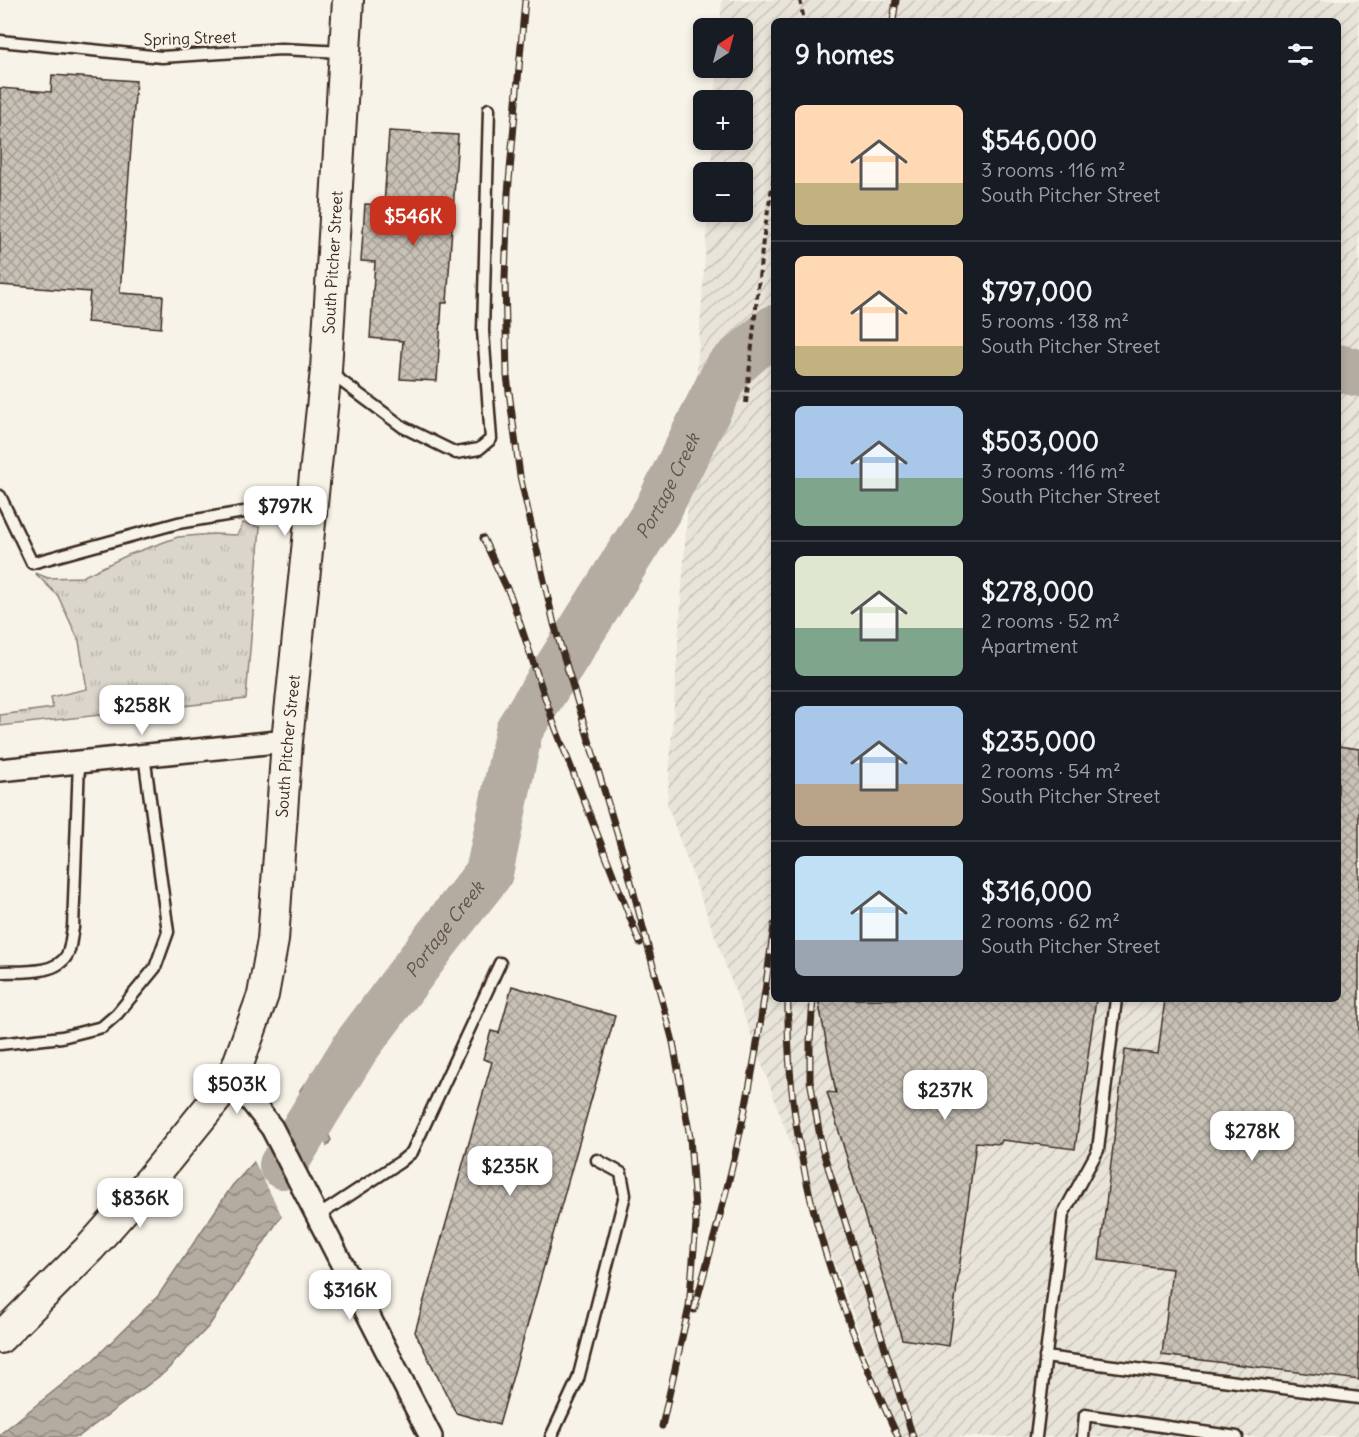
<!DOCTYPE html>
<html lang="en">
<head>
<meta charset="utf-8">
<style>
  :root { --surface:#171b24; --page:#20242c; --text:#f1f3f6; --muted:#9ea1a6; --line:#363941; --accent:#c8321e }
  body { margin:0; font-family:Delius,sans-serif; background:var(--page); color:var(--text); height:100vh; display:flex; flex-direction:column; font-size:22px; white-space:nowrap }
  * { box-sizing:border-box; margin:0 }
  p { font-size:20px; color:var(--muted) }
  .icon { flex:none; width:33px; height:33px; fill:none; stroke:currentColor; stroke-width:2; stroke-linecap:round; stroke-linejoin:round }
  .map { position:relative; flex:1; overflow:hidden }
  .sheet { position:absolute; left:771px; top:18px; width:570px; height:984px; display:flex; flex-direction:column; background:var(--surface); border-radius:9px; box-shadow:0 3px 9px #0003 }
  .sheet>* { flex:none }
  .needle { width:39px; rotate:36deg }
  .buttons { position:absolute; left:693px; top:18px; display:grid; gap:12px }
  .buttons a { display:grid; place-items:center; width:60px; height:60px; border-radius:9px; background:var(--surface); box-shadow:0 3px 9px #0003; font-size:30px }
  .price { position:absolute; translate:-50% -51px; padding:0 14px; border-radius:12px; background:#fff; color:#222; font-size:20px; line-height:39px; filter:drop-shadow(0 2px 3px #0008) }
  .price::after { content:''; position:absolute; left:50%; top:36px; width:18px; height:14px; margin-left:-9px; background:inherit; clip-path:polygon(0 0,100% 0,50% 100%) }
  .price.active { background:var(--accent); color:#fff }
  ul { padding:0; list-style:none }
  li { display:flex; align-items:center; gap:18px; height:150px; padding:0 24px }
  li+li { border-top:2px solid var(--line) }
  li span { display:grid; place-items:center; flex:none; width:168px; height:120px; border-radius:9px; color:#555 }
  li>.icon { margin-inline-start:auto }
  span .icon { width:72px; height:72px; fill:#fffc; stroke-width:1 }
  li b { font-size:26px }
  h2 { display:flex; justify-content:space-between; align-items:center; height:72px; padding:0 24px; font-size:26px }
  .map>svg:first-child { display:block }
</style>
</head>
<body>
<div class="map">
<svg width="1359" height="1437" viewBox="0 0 1359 1437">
  <defs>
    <pattern id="industrial-furrows" width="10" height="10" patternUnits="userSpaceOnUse" patternTransform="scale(1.5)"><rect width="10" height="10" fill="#e9e4d9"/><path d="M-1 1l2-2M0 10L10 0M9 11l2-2" fill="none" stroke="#c9c4ba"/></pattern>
    <pattern id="grass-tufts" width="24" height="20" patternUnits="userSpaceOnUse" patternTransform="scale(1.5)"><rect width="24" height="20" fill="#dbd6cb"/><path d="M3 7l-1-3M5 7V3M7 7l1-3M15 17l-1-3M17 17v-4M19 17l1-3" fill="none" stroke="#bdb8ae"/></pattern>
    <pattern id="water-waves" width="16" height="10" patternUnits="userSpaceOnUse" patternTransform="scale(1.5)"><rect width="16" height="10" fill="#b4aca0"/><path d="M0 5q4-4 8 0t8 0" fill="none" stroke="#948c82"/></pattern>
    <pattern id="building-cross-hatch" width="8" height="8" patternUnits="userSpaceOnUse" patternTransform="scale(1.5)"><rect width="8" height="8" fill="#c8c1b6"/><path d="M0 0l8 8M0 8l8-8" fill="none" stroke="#a49d93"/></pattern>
  </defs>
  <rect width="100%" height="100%" fill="#f7f3e8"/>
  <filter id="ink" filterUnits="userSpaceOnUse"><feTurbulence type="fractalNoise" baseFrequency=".0167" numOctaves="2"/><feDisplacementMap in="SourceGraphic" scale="12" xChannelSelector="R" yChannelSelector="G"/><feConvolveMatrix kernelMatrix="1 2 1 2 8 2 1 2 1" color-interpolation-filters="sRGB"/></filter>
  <g filter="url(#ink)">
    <!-- industrial -->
    <path fill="url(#industrial-furrows)" fill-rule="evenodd" d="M722 0H1359V1437H898L667 805 708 212H742V172H710L713 140H742V100H715L718 68H742V28H720ZM774 21H1338V999H774Z"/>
    <!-- grass -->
    <path fill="url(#grass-tufts)" stroke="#8b8074" stroke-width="1.5" d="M243 523 260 527 246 699 0 726V715L53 708 51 697 87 689 79 641 58 596 35 573 48 578 82 577 128 555 178 537 212 534 237 535Z"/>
    <!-- water -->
    <path fill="url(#water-waves)" stroke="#84786c" stroke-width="1.5" d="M304 1084 331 1140 209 1326 165 1372 78 1437H0V1434L94 1359 158 1296 232 1186 254 1162Z"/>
    <!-- pier -->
    <path fill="#f7f3e8" d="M298 1089 328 1150 283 1218 253 1159Z"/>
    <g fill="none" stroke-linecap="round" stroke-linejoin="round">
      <!-- river -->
      <g stroke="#b4aca0" stroke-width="48">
        <path d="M1338 368 1359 373"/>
        <path id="s1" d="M283 1165 355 1048 436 940 489 873 519 730 657 511 727 370 774 329"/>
      </g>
    </g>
    <!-- building -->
    <g fill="url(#building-cross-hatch)" stroke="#3b2a1e" stroke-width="1.5">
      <path d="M52 75 136 81 120 293 163 296 161 328 87 322 90 292 0 285V88L51 92Z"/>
      <path d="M389 131 458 135 447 303H442L437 381 400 379 403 341 370 338 375 262 361 261 365 204 384 205Z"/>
      <path d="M1338 746 1359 749V1380L1162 1355 1172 1269 1099 1260 1125 1050 1158 1054 1165 999H1338Z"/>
      <path d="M512 986 615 1016 499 1425 456 1413 415 1332 492 1062 483 1059 491 1031 499 1033Z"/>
      <path d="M818 999H1096L1075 1149 1002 1140 1000 1144 976 1142 949 1346 902 1339 827 1092 836 1093Z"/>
    </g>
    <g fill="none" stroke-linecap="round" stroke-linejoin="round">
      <defs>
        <g id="service">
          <path d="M0 41 162 57 281 49 344 52"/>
          <path d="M329 372 403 427 456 453 479 449 491 439 483 331 489 109"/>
          <path d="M0 496 32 563 178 523 244 512 307 519"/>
          <path d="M0 972C20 971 56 975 67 955 71 948 71 936 73 928L79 761"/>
          <path d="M0 1044 62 1037 102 1027 117 1014 155 968 168 932 144 755"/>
          <path d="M318 1216 400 1162 412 1152 500 963"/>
          <path d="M1045 1357 1359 1398"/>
          <path d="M551 1437 578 1379 625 1195 621 1173 597 1160"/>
          <path d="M1036 1437 1063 1214 1098 1150 1116 999"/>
          <path d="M1083 1437 1085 1415 1237 1437"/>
        </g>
        <g id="minor">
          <path d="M0 770 287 741"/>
          <path d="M233 1078 272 1128 431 1437"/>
        </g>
        <g id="secondary">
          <path id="s2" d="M0 1338 90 1248 152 1178 233 1078 263 995 273 940 287 741 326 370 348 0"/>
        </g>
      </defs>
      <!-- service casing -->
      <use href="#service" stroke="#3b2a1e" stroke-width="15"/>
      <!-- minor casing -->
      <use href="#minor" stroke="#3b2a1e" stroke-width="26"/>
      <!-- secondary casing -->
      <use href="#secondary" stroke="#3b2a1e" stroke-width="34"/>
      <!-- path -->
      <g stroke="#3b2a1e" stroke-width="4" stroke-dasharray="6 4.5" stroke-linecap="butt">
        <path d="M800 0 804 21"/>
        <path d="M746 403 763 240 774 176"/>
      </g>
      <!-- service -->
      <use href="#service" stroke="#f7f3e8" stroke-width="10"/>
      <!-- minor -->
      <use href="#minor" stroke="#f7f3e8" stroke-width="21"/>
      <!-- secondary -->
      <use href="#secondary" stroke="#f7f3e8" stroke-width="30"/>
      <defs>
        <g id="rail">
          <path d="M525 0 508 193 505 279 507 376 520 476 554 624 626 863 673 1042 690 1137 696 1225 689 1307 662 1426"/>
          <path d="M893 21 896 0"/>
          <path d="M483 538 511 597 554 724 640 943"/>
          <path d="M788 999C785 1156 832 1296 898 1437"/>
          <path d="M813 999 810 1042V1080L822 1148 913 1437"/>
          <path d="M694 1310C711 1250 728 1189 741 1128 756 1061 765 993 774 925"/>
        </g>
      </defs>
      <!-- rail casing -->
      <use href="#rail" stroke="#3b2a1e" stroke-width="7"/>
      <!-- rail -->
      <use href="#rail" stroke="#f7f3e8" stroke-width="4.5" stroke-dasharray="14" stroke-linecap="butt"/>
    </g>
  </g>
  <g text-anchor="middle" stroke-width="4.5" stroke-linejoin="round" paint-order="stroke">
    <!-- street labels -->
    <g font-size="16" fill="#3b2a1e" stroke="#f7f3e8">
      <text transform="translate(190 38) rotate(-2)" y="6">Spring Street</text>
      <text dy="6" stroke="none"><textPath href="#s2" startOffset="1174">South Pitcher Street</textPath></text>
      <text dy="6" stroke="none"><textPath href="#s2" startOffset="688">South Pitcher Street</textPath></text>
    </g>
    <!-- water labels -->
    <g font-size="18" font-style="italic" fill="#5f5145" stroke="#f7f3e8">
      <text dy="6" stroke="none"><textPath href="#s1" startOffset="790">Portage Creek</textPath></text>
      <text dy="6" stroke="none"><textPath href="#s1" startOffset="286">Portage Creek</textPath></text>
    </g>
  </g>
</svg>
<div class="buttons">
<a><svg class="needle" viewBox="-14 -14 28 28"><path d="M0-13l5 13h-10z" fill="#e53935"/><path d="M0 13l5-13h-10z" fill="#9ea1a6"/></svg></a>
<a>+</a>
<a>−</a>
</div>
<b class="price active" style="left:413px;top:247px">$546K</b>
<b class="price" style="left:285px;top:537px">$797K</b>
<b class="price" style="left:142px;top:736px">$258K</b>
<b class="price" style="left:237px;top:1115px">$503K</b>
<b class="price" style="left:945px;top:1121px">$237K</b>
<b class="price" style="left:1252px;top:1162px">$278K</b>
<b class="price" style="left:510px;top:1197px">$235K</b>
<b class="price" style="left:140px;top:1229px">$836K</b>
<b class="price" style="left:350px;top:1321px">$316K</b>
<section class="sheet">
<h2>9 homes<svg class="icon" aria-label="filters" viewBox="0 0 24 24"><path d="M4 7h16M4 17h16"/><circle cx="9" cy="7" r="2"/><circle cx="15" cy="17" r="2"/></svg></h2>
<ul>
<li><span style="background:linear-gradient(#ffd9b3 65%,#c2b280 0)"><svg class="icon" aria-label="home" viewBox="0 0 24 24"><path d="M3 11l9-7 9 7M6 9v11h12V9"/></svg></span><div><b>$546,000</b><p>3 rooms · 116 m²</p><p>South Pitcher Street</p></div></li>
<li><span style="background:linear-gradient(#ffd9b3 75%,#c2b280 0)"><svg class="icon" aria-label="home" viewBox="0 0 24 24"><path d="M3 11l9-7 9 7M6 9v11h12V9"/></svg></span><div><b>$797,000</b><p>5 rooms · 138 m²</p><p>South Pitcher Street</p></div></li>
<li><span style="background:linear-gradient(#a9c7e8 60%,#7fa58c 0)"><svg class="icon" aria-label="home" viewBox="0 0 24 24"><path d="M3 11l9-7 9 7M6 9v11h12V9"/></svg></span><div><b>$503,000</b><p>3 rooms · 116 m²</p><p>South Pitcher Street</p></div></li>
<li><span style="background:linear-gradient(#dfe7d0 60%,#7fa58c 0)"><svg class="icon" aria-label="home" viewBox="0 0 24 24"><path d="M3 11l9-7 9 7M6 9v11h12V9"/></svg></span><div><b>$278,000</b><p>2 rooms · 52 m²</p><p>Apartment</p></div></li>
<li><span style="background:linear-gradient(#a9c7e8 65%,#b9a48a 0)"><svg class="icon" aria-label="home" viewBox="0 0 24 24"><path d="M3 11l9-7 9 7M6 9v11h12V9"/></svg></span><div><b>$235,000</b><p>2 rooms · 54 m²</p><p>South Pitcher Street</p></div></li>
<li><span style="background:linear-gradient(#bfe0f5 70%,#9aa5b1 0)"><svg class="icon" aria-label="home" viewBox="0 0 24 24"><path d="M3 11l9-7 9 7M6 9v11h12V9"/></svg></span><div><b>$316,000</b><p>2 rooms · 62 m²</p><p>South Pitcher Street</p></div></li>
</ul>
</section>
</div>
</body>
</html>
